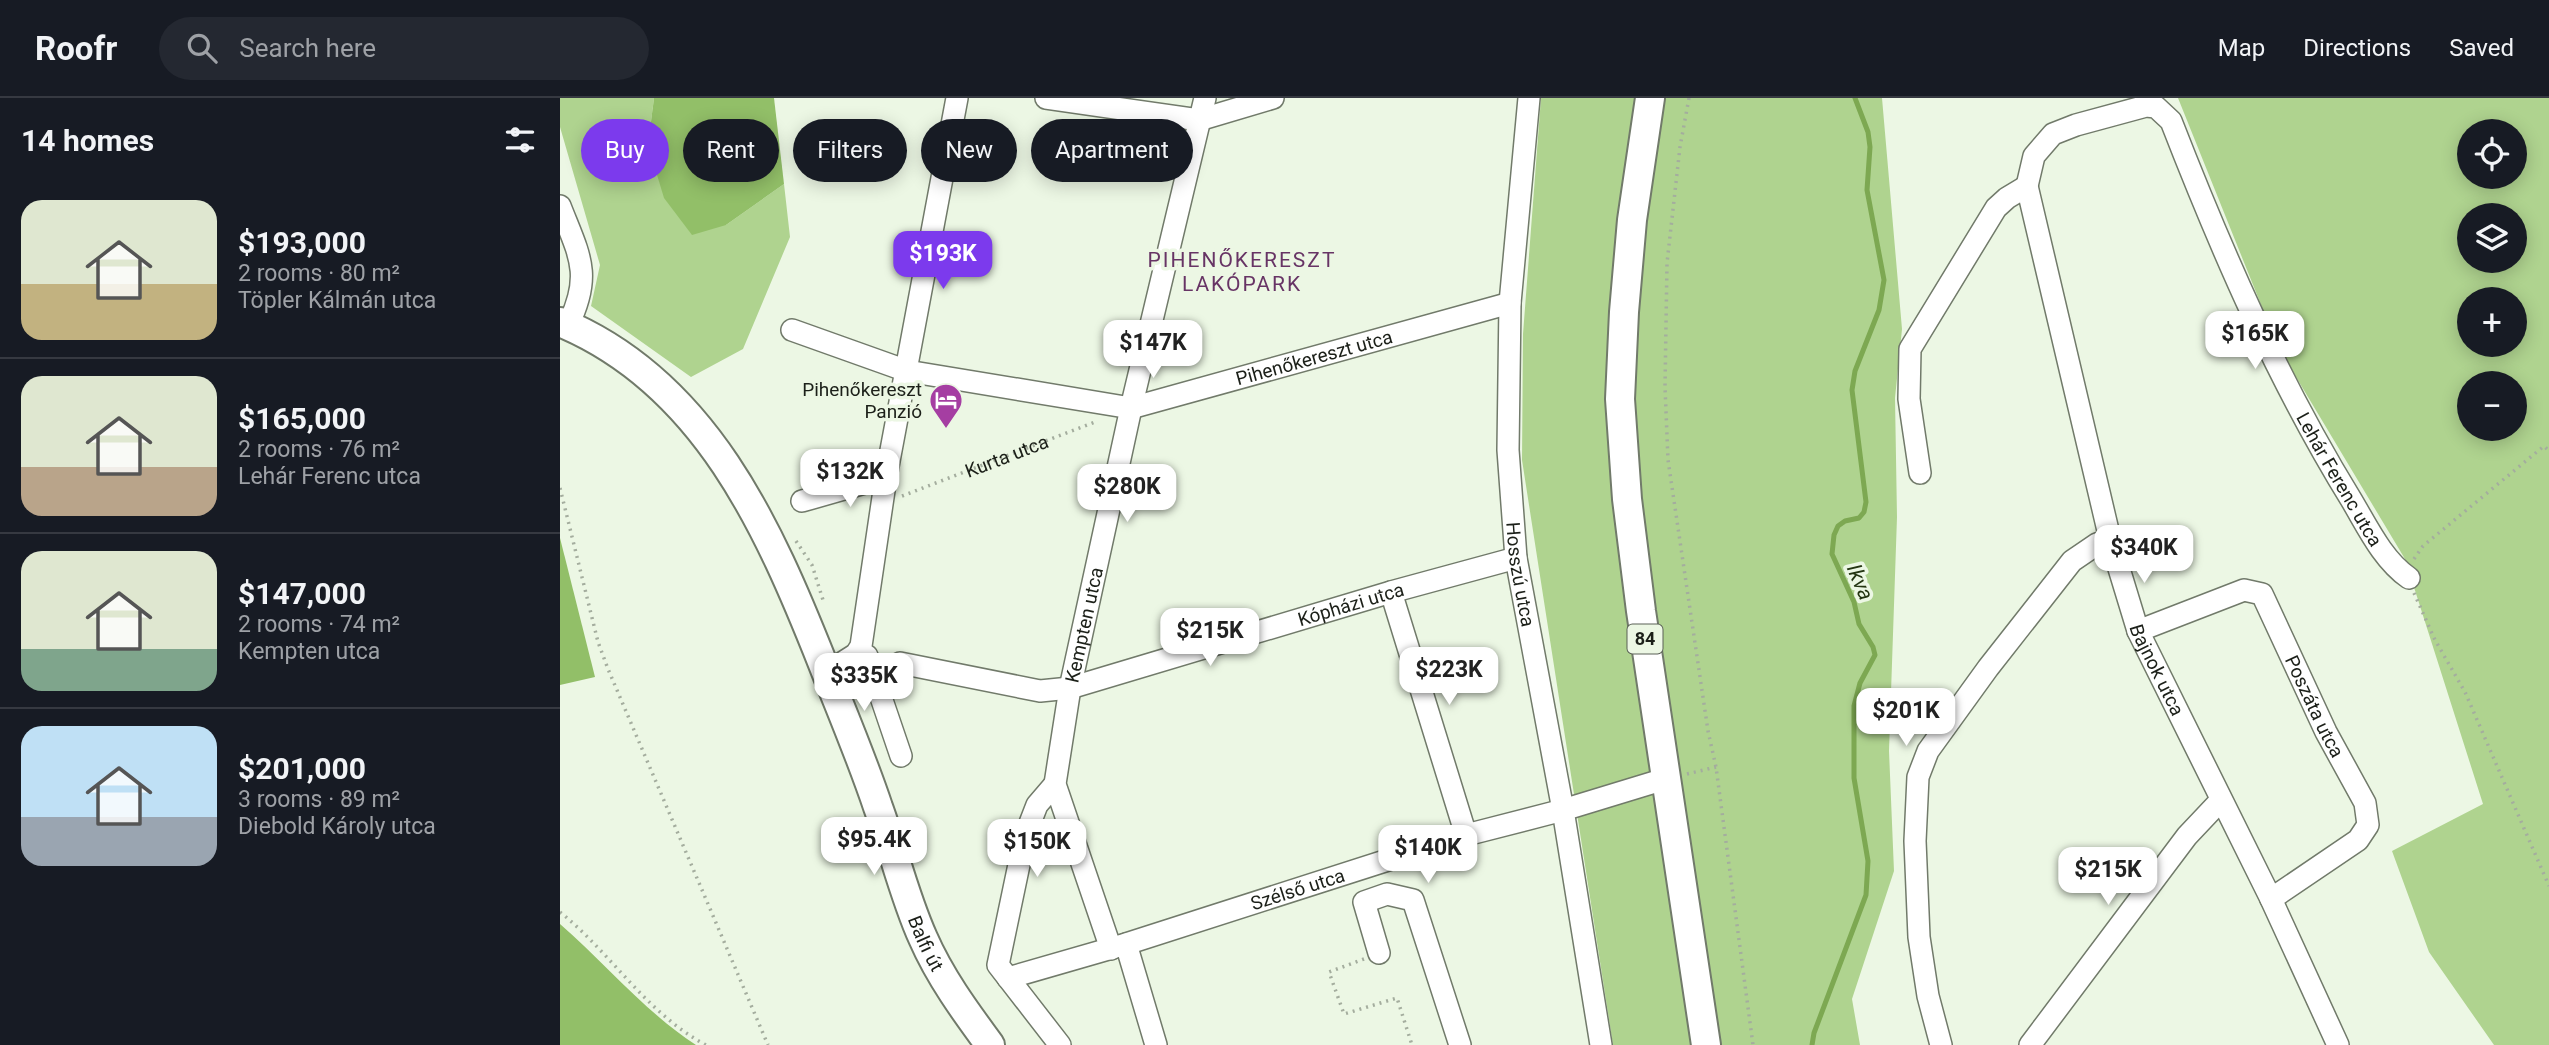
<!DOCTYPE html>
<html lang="en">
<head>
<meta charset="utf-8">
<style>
  :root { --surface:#171b24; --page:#242831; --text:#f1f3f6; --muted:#9ea1a6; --line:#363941; --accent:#7c3aed }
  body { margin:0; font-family:Roboto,sans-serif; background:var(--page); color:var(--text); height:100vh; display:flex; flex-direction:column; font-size:26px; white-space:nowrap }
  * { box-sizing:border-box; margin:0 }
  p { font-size:23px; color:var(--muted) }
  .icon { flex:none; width:38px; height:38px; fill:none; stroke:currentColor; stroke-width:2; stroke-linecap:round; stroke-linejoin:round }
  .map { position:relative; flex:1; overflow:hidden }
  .details { display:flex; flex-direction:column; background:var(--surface); width:560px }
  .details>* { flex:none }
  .guide { position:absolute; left:21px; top:21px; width:665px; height:63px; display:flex; gap:14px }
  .fabs { position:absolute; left:1897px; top:21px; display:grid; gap:14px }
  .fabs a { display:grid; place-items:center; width:70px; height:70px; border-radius:50%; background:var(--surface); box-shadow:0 4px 18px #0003; font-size:35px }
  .price { position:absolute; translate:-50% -60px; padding:0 16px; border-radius:14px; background:#fff; color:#222; font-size:23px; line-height:46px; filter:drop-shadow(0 2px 4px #0008) }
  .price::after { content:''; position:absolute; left:50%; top:42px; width:21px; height:16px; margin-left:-10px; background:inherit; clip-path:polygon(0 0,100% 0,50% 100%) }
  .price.on { background:var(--accent); color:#fff }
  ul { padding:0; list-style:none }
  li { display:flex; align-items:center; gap:21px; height:175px; padding:0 21px }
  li+li { border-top:2px solid var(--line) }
  li span { display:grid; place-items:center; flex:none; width:196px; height:140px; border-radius:21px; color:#555 }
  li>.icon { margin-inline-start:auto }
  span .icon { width:84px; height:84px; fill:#fffc; stroke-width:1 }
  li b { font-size:30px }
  h2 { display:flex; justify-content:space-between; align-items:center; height:84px; padding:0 21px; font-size:30px }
  .pill { padding:0 24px; border-radius:32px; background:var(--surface); box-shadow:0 4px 18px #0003; font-size:24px; line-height:63px }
  .pill.on { background:var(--accent); color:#fff }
  header { display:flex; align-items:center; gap:42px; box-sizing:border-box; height:98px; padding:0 35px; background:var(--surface); border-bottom:2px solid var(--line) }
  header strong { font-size:33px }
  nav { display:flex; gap:38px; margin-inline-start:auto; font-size:24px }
  .search { width:490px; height:63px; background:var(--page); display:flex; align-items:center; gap:18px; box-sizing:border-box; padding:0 24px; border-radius:38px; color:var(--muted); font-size:26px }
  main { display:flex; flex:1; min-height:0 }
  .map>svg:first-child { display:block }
</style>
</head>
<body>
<header>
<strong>Roofr</strong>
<div class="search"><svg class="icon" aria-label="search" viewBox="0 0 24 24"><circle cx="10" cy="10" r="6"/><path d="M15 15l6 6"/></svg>Search here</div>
<nav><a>Map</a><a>Directions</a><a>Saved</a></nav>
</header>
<main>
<section class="details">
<h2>14 homes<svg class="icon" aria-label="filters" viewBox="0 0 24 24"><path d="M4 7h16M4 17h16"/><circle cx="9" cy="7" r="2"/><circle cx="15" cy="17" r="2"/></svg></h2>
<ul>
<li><span style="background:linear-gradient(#dfe7d0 60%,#c2b280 0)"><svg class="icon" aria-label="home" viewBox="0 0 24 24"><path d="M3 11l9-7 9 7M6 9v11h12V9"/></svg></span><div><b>$193,000</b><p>2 rooms · 80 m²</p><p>Töpler Kálmán utca</p></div></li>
<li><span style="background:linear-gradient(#dfe7d0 65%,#b9a48a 0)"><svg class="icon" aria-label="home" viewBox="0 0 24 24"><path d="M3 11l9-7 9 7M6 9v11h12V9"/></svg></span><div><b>$165,000</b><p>2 rooms · 76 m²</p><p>Lehár Ferenc utca</p></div></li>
<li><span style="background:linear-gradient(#dfe7d0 70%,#7fa58c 0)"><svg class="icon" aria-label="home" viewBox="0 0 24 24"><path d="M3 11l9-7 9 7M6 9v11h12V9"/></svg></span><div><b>$147,000</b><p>2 rooms · 74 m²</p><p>Kempten utca</p></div></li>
<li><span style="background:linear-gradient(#bfe0f5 65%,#9aa5b1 0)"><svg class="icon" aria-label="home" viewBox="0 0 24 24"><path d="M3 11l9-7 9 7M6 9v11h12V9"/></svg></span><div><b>$201,000</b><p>3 rooms · 89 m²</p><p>Diebold Károly utca</p></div></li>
</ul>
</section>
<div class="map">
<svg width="1989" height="947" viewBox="0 0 1989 947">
  <rect width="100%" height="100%" fill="#ecf7e4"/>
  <!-- green -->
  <g fill="#afd38f" fill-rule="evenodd">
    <path d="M0 0H94L88 47 166 127 224 86 230 139 183 251 131 279 31 208 40 167 0 29Z"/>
    <path d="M981 0H1322L1342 231 1335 300 1337 419 1329 653 1334 773 1292 901 1300 947H1053L962 362 963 236Z"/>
    <path d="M1618 0H1989V947H1934L1869 854 1832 753 1923 706 1845 461 1718 249ZM1909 33H1955V79H1909ZM1909 117H1955V163H1909ZM1909 201H1955V247H1909ZM1909 285H1955V331H1909Z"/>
  </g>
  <!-- forest -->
  <g fill="#92bf68">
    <path d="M94 0H214L224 86 166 127 132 137 104 100 88 47Z"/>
    <path d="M0 440 35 579 0 587Z"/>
    <path d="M0 826C46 866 84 913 136 947H0Z"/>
  </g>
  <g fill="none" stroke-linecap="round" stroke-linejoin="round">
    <!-- stream -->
    <path stroke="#7da852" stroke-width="5" d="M1252 947 1254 935 1306 797 1308 763 1294 680V608L1300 585 1315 557 1313 549 1299 526 1294 504 1272 456 1274 437 1278 428 1285 423 1299 420 1304 414 1306 404 1292 292 1295 273 1319 212 1324 182 1307 92 1310 49 1308 34 1295 0"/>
    <defs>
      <g id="minor">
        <path d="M486 0 639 22 713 0"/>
        <path id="s2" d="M969 0 950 205 948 352 956 460 1003 712 1041 947"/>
        <path id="s3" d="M1467 88 1474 58 1493 36 1516 27 1586 8 1596 9 1611 23C1662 154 1718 283 1792 403 1808 430 1823 462 1849 480"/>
        <path d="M0 108C19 157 33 176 8 227"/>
        <path id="s4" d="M232 232 347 273 571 310 950 205"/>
        <path id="s5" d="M1360 375 1349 301 1350 251 1436 110 1447 100 1467 88 1550 441 1578 533 1711 801 1778 947"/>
        <path d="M242 403 326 379"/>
        <path d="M831 494 906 737"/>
        <path id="s6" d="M1578 533 1684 492 1702 496 1766 634 1805 705 1808 727 1798 742 1711 801"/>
        <path d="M296 556 307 558 341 658"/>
        <path id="s7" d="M340 565 480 593 510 590 831 494 956 460"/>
        <path d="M266 575 296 556 301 548 326 379 397 0"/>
        <path d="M495 686 477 707 465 738 438 867 500 947"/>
        <path d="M566 846 596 947"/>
        <path id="s8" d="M551 851 495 686 510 590 571 310 645 0"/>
        <path d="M819 855 804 804 827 796 853 802 900 947"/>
        <path id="s9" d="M448 880 566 846 906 737 1003 712 1108 680"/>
        <path d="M1381 947 1368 898 1359 839 1355 743 1358 679 1368 653 1428 570 1512 463 1537 446 1550 441"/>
        <path d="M1470 947 1627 738 1661 702"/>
      </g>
      <g id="major">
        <path d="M1090 0 1072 122 1064 214 1060 301 1067 401 1081 513 1146 947"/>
        <path id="s10" d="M0 224C145 284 209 430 263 566 282 614 302 661 318 709 334 753 344 798 363 840 380 879 405 913 430 947"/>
      </g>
    </defs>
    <!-- minor casing -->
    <use href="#minor" stroke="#717a6a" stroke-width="24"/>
    <!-- major casing -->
    <use href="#major" stroke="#717a6a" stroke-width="32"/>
    <!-- path -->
    <g stroke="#a4ad9e" stroke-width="3.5" stroke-dasharray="2 5" stroke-linecap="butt">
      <path d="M1129 0 1120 49 1107 165 1105 289 1108 362 1148 633 1156 669 1193 947"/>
      <path d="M0 390 38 544 48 571 208 947"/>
      <path id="s1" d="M342 398 535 324"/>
      <path d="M236 443 252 467 263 502"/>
      <path d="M1854 461 1863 448 1984 348 1989 353"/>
      <path d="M1854 495 1875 542 1905 594 1989 788"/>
      <path d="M1127 676 1156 669"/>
      <path d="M0 814C52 856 86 915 146 947"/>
      <path d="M804 861 769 874 784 916 837 900 852 947"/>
    </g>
    <!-- minor -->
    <use href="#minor" stroke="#fff" stroke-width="21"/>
    <!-- major -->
    <use href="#major" stroke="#fff" stroke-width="28"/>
  </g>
  <!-- icons -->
  <defs>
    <symbol id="hotel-pin" viewBox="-11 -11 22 30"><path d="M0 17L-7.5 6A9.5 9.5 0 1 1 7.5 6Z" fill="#a53ea2" stroke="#ecf7e4"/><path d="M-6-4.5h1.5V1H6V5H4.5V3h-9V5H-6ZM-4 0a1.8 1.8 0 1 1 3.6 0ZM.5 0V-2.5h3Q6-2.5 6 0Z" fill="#fff"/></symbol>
  </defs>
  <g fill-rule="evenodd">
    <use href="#hotel-pin" x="367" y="283" width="38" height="52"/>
  </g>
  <g text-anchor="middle" stroke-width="7" stroke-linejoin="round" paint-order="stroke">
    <!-- shield labels -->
    <rect fill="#ecf7e4" stroke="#5a6056" stroke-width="2" x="1067.5" y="526.5" width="35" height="29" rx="5"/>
    <g font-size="18" font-weight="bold" fill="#1c2019">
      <text x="1085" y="547">84</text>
    </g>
    <!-- street labels -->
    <g font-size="19" fill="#1c2019" stroke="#ecf7e4">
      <text dy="7" stroke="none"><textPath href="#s4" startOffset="539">Pihenőkereszt utca</textPath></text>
      <text dy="7" stroke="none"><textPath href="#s1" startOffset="112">Kurta utca</textPath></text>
      <text dy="7" stroke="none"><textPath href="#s3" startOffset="584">Lehár Ferenc utca</textPath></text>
      <text dy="7" stroke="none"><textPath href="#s2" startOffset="478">Hosszú utca</textPath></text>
      <text dy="7" stroke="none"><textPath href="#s7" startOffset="466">Kópházi utca</textPath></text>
      <text dy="7" stroke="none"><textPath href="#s8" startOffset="336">Kempten utca</textPath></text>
      <text dy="7" stroke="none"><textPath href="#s5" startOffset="830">Bajnok utca</textPath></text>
      <text dy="7" stroke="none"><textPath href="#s6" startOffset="256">Poszáta utca</textPath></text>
      <text dy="7" stroke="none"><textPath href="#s9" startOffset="303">Szélső utca</textPath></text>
      <text dy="7" stroke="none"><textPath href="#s10" startOffset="742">Balfi út</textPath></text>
    </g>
    <!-- poi labels -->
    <g font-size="19" fill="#1c2019" stroke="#ecf7e4" text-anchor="end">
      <text x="362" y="298">Pihenőkereszt<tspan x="362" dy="22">Panzió</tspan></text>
    </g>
    <!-- neighbourhood labels -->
    <g font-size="21" letter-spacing="2" fill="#673465" stroke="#ecf7e4">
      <text x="682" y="169">PIHENŐKERESZT<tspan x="682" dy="24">LAKÓPARK</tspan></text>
    </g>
    <!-- water labels -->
    <g font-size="21" font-style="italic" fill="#233511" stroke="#ecf7e4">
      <text transform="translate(1300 484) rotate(67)" y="7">Ikva</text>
    </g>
  </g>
</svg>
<div class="fabs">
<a><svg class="icon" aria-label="locate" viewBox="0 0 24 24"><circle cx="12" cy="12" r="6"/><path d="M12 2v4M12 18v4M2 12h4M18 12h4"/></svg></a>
<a><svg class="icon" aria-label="layers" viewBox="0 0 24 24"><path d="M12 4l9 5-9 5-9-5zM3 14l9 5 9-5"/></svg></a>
<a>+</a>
<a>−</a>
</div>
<b class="price on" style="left:383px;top:193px">$193K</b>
<b class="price" style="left:1695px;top:273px">$165K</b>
<b class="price" style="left:593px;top:282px">$147K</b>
<b class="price" style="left:290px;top:411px">$132K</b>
<b class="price" style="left:567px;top:426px">$280K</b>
<b class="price" style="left:1584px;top:487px">$340K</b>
<b class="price" style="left:650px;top:570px">$215K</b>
<b class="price" style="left:889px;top:609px">$223K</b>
<b class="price" style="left:304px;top:615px">$335K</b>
<b class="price" style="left:1346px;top:650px">$201K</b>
<b class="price" style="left:314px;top:779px">$95.4K</b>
<b class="price" style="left:477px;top:781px">$150K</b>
<b class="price" style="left:868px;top:787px">$140K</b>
<b class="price" style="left:1548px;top:809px">$215K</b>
<div class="guide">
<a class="pill on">Buy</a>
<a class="pill">Rent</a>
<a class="pill">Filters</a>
<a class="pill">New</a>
<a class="pill">Apartment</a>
</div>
</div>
</main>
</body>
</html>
